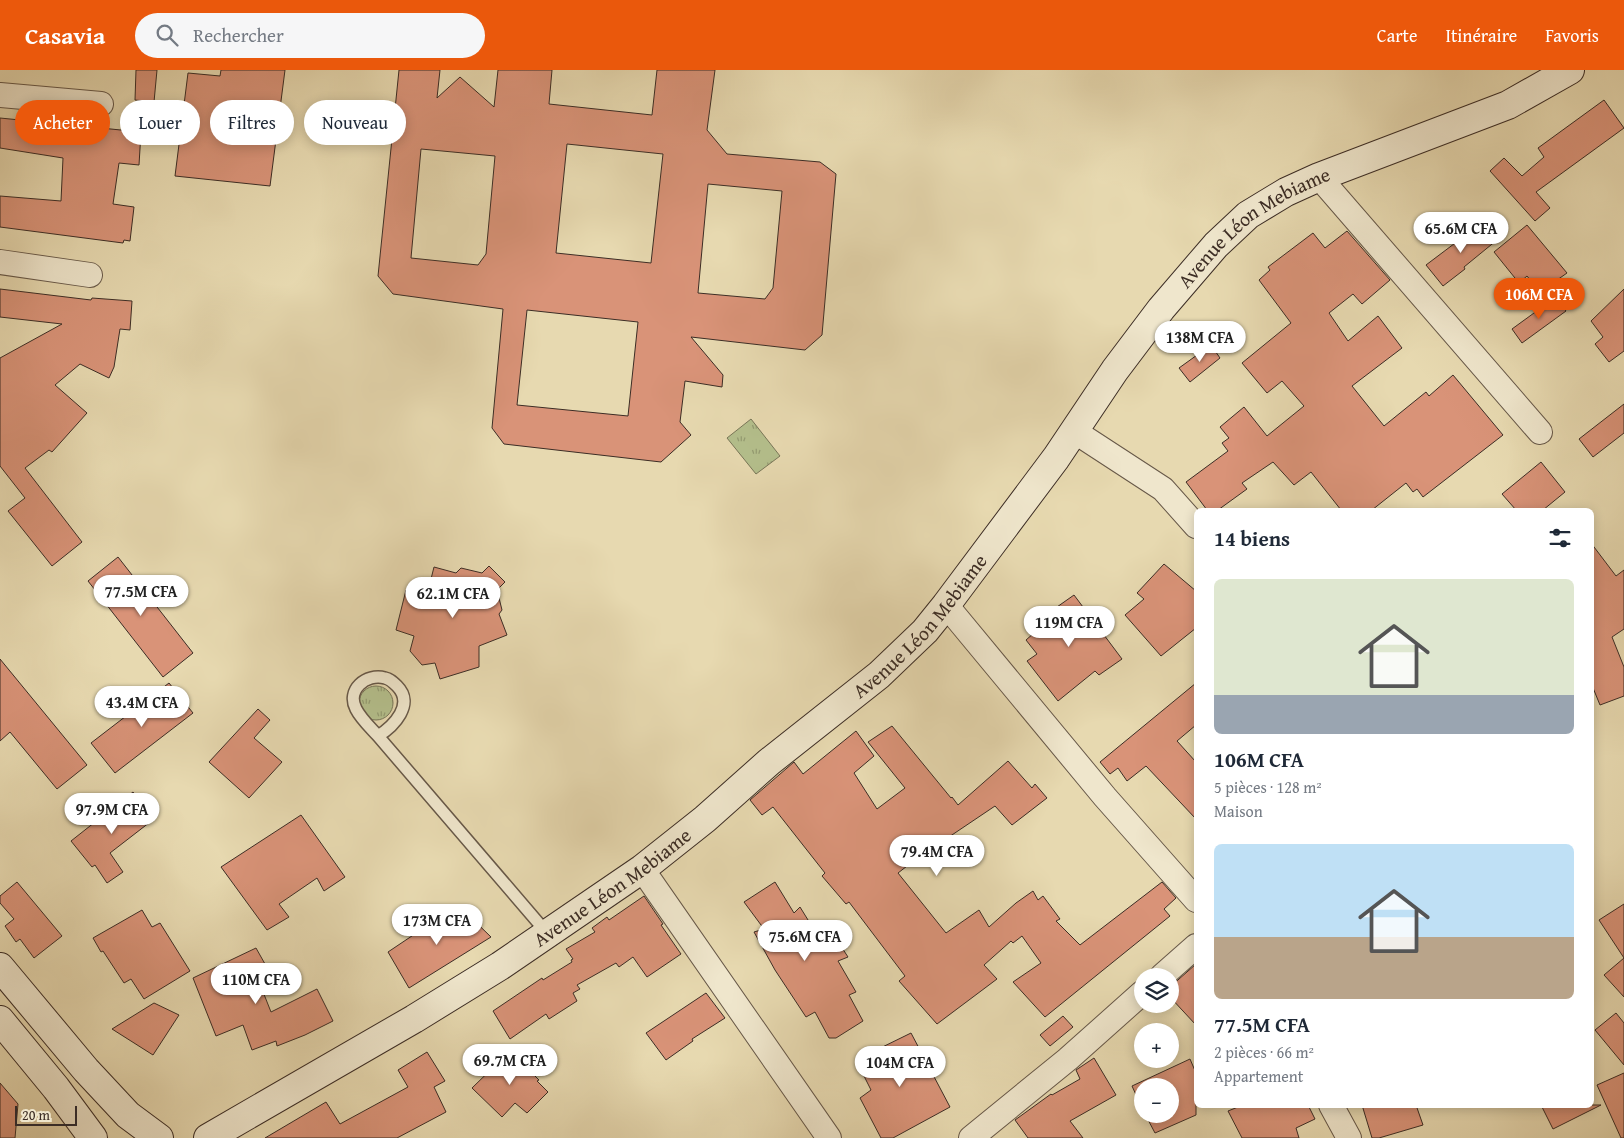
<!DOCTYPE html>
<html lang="fr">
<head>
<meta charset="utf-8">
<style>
  :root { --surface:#fff; --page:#f6f6f7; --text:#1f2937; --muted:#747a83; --accent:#ea580c }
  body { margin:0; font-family:"Gentium Book Plus",serif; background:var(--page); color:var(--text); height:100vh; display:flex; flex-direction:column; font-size:19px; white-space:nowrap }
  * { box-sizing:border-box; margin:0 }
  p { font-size:16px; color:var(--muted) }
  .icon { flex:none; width:28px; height:28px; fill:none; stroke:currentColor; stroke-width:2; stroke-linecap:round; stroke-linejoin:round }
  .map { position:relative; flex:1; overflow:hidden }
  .details { position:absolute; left:1194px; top:438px; width:400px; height:600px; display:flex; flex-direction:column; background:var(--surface); border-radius:8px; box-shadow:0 2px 12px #0003 }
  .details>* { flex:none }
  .hud { position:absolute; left:15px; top:30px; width:475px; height:45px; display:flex; gap:10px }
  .buttons { position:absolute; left:1134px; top:898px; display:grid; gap:10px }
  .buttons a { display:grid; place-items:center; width:45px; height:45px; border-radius:50%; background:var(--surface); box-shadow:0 2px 12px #0003; font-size:25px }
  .scale { position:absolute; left:15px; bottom:12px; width:62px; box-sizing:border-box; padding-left:5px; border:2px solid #3c2d25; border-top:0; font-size:14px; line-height:18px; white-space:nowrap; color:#3c2d25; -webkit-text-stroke:4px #efe6cc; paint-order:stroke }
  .price { position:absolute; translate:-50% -42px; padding:0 11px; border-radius:18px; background:#fff; color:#222; font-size:16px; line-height:32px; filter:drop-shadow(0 1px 2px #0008) }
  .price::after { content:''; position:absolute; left:50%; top:30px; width:15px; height:11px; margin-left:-8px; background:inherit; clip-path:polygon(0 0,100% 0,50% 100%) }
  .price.active { background:var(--accent); color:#fff }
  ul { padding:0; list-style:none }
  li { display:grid; align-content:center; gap:10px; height:265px; padding:0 20px }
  li span { display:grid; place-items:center; height:155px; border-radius:8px; color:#555 }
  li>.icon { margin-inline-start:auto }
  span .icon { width:90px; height:90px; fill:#fffc; stroke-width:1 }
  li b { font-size:21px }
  h2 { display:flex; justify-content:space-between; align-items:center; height:60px; padding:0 20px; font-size:21px }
  .chip { padding:0 18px; border-radius:22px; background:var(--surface); box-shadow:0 2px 12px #0003; font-size:18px; line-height:45px }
  .chip.active { background:var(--accent); color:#fff }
  header { display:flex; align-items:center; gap:30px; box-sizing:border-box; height:70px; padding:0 25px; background:var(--accent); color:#fff }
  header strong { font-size:24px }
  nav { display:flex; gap:28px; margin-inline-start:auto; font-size:18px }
  .search { width:350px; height:45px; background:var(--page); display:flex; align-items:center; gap:12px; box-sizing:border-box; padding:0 18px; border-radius:28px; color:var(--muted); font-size:19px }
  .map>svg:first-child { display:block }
</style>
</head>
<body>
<header>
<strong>Casavia</strong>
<div class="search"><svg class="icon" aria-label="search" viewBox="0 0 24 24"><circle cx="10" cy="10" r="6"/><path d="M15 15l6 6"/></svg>Rechercher</div>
<nav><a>Carte</a><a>Itinéraire</a><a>Favoris</a></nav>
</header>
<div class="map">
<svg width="1624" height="1068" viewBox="0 0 1624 1068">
  <defs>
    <pattern id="grass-tufts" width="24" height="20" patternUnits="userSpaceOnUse" patternTransform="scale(1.25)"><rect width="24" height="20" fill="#b4bf8c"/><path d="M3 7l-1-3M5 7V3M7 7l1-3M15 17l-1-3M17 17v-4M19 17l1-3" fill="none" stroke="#949c72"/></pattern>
  </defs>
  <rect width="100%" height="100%" fill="#e7d9b0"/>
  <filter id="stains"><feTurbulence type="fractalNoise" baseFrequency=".004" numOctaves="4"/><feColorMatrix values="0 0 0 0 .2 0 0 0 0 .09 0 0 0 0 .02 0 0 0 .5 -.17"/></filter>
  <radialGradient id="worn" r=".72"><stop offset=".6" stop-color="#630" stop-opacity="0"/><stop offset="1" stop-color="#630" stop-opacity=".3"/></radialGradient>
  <!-- grass -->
  <g fill="url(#grass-tufts)" stroke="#787658">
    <path d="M751 349 780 386 756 404 727 368Z"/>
    <circle cx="376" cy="633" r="17"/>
  </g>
  <!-- building -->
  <g fill="#d99378" stroke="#3c2d25" fill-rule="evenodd">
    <path d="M136 0H157L154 32 135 30Z"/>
    <path d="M221 0H285L270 116 175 106 188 3 220 6Z"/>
    <path d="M399 0H440L437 28 460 7 494 37 498 0H552L549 34 652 45 657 0H715L707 60 727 84 820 92 836 104 822 265 805 280 691 267 723 305 722 317 685 311 680 352 691 365 661 392 504 374 492 358 503 239 393 224 378 206ZM567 74 663 84 651 193 556 183ZM421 79 495 86 486 184 478 195 411 188ZM708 114 782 121 773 218 765 229 698 223ZM527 240 638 252 628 346 517 335Z"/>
    <path d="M1604 30 1624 58 1536 122 1550 138 1535 151 1490 101 1504 88 1522 106 1544 87 1538 78Z"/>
    <path d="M0 48 141 62 139 95 119 93 113 134 134 137 130 171 124 170 123 173 0 157V126L61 131 63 88 0 78Z"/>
    <path d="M1483 152 1497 170 1464 197 1465 199 1443 216 1426 195Z"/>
    <path d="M1527 155 1567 203 1540 222 1527 206 1519 213 1494 182Z"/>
    <path d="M1347 161 1390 210 1362 234 1353 224 1329 243 1348 271 1378 246 1402 278 1352 316 1384 356 1426 322 1429 326 1453 305 1503 365 1423 427 1417 419 1413 422 1406 413 1372 440H1341L1311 402 1294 415 1273 392 1242 413 1247 419 1218 440H1207L1186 412 1228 381 1222 373 1229 368 1220 357 1244 337 1267 366 1304 336 1282 311 1267 323 1242 293 1291 253 1259 210 1270 200 1268 197 1313 163 1325 178Z"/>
    <path d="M0 219 91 230 92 228 132 231 130 260 120 259 114 297 109 308 80 294 55 315 87 343 52 382 49 380 25 398 82 472 52 496 8 441 25 428 0 396V288L62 254 0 247Z"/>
    <path d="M1624 219V281L1609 292 1595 274 1603 267 1591 251Z"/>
    <path d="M1556 227 1566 241 1522 273 1512 259Z"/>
    <path d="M1211 275 1220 288 1190 312 1179 298Z"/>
    <path d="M1624 334V363L1593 387 1579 369Z"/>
    <path d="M1541 392 1565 422 1543 440H1516L1502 424Z"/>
    <path d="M1591 473 1616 506 1624 500V559L1612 567 1624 597V626L1600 635 1591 613Z"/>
    <path d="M118 487 193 583 163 607 88 511Z"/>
    <path d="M1164 494 1196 521V558L1161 586 1125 545 1144 529 1137 523Z"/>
    <path d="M489 496 505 512 497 520 502 540 499 544 507 565 479 576V597L440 609 435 593 422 595 410 581 414 566 396 560 406 520 427 525 434 497 456 503 461 498 482 503Z"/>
    <path d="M1074 525 1122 589 1099 605 1095 601 1058 631 1027 591 1037 584 1026 570 1034 563 1030 556Z"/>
    <path d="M0 589 87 695 57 719 10 662 0 671Z"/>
    <path d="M169 613 193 643 115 703 91 673Z"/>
    <path d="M1196 613V655L1177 671 1196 692V749L1146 696 1127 711 1118 698 1110 704 1100 692Z"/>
    <path d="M258 639 270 650 254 668 282 692 249 728 209 692Z"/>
    <path d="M892 656 951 728 952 727 958 735 1008 691 1032 718 1035 714 1047 728 1012 755 995 736 943 771 942 769 898 803 946 863 979 840 989 857 1016 833 1033 821 1038 830 1043 826 1060 849 1056 851 1080 875 1162 812 1176 828 1164 839 1170 846 1045 947 1013 912 1041 893 1022 866 1013 873 1011 871 984 895 997 909 937 954 899 911 905 906 849 832 846 834 822 806 825 803 773 737 762 745 750 730 794 692 803 704 856 661 874 686 854 703 877 739 905 718 868 672Z"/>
    <path d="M133 722 154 749 110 783 123 802 107 813 95 795 92 797 71 771Z"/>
    <path d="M301 745 345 807 324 821 317 808 279 834 289 847 267 860 221 797Z"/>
    <path d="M17 812 62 866 34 888 20 869 16 872 5 856 14 849 0 833V826Z"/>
    <path d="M775 812 794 843 800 837 821 871 833 864 848 887 838 891 856 922 849 925 863 951 836 968H829L815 942 806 947 775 900 754 862 764 859 744 832Z"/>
    <path d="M644 826 663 854 661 855 681 884 647 907 633 887 619 897 616 893 577 915 580 919 573 923 577 931 549 949 546 944 510 969 493 941 542 908 543 910 572 892 571 890 573 889 566 879 595 862 592 858 607 847 609 850Z"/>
    <path d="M1624 834V927L1604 905 1624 888 1599 850Z"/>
    <path d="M458 835 491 867 409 918 388 882Z"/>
    <path d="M142 840 152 857 160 853 190 901 144 929 131 909 124 913 103 881 101 882 93 868Z"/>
    <path d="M256 878 265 894 254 899 271 942 317 919 333 951 305 965 277 976 276 971 252 980 243 955 216 966 193 908Z"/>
    <path d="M1196 894V955L1170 927V917Z"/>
    <path d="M706 923 725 948 692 969 693 971 666 990 646 963Z"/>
    <path d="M154 933 179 945 153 985 112 959Z"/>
    <path d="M1616 943 1624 953V995L1595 960Z"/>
    <path d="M1063 946 1073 957 1050 976 1040 965Z"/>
    <path d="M911 963 950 1037 893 1068H881L860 1028 871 1020 856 990Z"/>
    <path d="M510 981 539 1010 537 1011 548 1022 527 1043 515 1033 502 1047 472 1018Z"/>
    <path d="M427 982 445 1011 434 1017 446 1042 397 1068H265L326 1032 340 1054 408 1017 398 1000Z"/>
    <path d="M1094 988 1116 1025 1070 1051 1083 1068H1028L1015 1050 1051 1024 1052 1025 1080 1009 1076 1000Z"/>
    <path d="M1190 989 1196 1003V1045L1155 1063 1145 1044H1170V1016H1142V1038L1132 1016Z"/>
    <path d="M1624 1003V1068H1621L1597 1015Z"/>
    <path d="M0 1013 18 1034 15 1068H0Z"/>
    <path d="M1243 1035H1308L1315 1049 1296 1058 1299 1068H1242L1228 1041Z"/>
    <path d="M1362 1035H1416L1423 1055 1379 1068H1372Z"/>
    <path d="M1541 1035H1601L1553 1059Z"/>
  </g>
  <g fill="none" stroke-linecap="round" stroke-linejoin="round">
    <defs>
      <path id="lane" d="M378 666C371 658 361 649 356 639 346 620 366 603 385 608 390 609 393 612 397 616 415 634 394 656 378 666L547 863"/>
      <g id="street">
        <path d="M0 25 101 34"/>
        <path d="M1319 107 1540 362"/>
        <path d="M0 192 90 205"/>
        <path d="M1074 361 1163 419 1196 456"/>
        <path d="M946 535 1105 727 1196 830"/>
        <path d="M642 799 829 1068"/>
        <path d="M1162 906 1196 876"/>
        <path d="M1331 1035 1349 1068"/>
        <path d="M971 1068 1068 989 1142 923"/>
      </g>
      <g id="secondary">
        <path d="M0 897 86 1000 128 1045 159 1068"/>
        <path d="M0 950 56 1018 93 1068"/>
        <path id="s1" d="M208 1068 414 949 500 896 642 799 705 749 769 692 879 605 925 561 946 535 1056 388 1115 300 1161 239 1216 175 1248 145 1286 122 1319 107 1508 35 1570 0"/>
      </g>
    </defs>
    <!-- lane casing -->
    <use href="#lane" stroke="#675848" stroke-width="14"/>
    <!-- street casing -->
    <use href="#street" stroke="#675848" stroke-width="26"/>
    <!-- secondary casing -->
    <use href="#secondary" stroke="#3c2d25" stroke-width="30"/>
    <!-- lane -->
    <use href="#lane" stroke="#efe6cc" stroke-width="11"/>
    <!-- street -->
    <use href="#street" stroke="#efe6cc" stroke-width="24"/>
    <!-- secondary -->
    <use href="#secondary" stroke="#efe6cc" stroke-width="28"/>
  </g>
  <g text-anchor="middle" stroke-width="4" stroke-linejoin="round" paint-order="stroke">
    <!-- street labels -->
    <g font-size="20" fill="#3c2d25" stroke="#efe6cc">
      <text dy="7" stroke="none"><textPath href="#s1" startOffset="1406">Avenue Léon Mebiame</textPath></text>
      <text dy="7" stroke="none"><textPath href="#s1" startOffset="881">Avenue Léon Mebiame</textPath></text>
      <text dy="7" stroke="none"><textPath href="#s1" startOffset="476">Avenue Léon Mebiame</textPath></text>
    </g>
  </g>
  <rect width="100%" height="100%" filter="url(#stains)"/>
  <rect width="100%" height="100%" fill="url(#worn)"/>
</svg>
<div class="buttons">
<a><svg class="icon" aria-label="layers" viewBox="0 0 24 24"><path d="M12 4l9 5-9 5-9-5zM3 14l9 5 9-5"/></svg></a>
<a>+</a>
<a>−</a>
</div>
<div class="scale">20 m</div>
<b class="price" style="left:1461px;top:184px">65.6M CFA</b>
<b class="price active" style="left:1539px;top:250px">106M CFA</b>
<b class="price" style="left:1200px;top:293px">138M CFA</b>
<b class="price" style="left:141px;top:547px">77.5M CFA</b>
<b class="price" style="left:453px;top:549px">62.1M CFA</b>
<b class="price" style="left:1069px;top:578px">119M CFA</b>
<b class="price" style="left:142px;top:658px">43.4M CFA</b>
<b class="price" style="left:112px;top:765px">97.9M CFA</b>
<b class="price" style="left:937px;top:807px">79.4M CFA</b>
<b class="price" style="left:437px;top:876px">173M CFA</b>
<b class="price" style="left:805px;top:892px">75.6M CFA</b>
<b class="price" style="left:256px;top:935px">110M CFA</b>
<b class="price" style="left:510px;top:1016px">69.7M CFA</b>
<b class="price" style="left:900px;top:1018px">104M CFA</b>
<div class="hud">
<a class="chip active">Acheter</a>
<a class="chip">Louer</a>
<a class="chip">Filtres</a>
<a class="chip">Nouveau</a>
</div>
<section class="details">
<h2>14 biens<svg class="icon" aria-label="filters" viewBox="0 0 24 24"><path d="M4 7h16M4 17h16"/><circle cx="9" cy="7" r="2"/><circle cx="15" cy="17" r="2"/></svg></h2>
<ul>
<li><span style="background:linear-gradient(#dfe7d0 75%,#9aa5b1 0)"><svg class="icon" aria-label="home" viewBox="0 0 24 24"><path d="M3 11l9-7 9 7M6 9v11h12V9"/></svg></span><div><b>106M CFA</b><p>5 pièces · 128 m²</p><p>Maison</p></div></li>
<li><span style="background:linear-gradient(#bfe0f5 60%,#b9a48a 0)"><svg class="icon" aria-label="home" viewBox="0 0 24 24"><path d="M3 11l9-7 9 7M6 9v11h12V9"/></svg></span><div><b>77.5M CFA</b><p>2 pièces · 66 m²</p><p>Appartement</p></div></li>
</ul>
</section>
</div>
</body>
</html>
